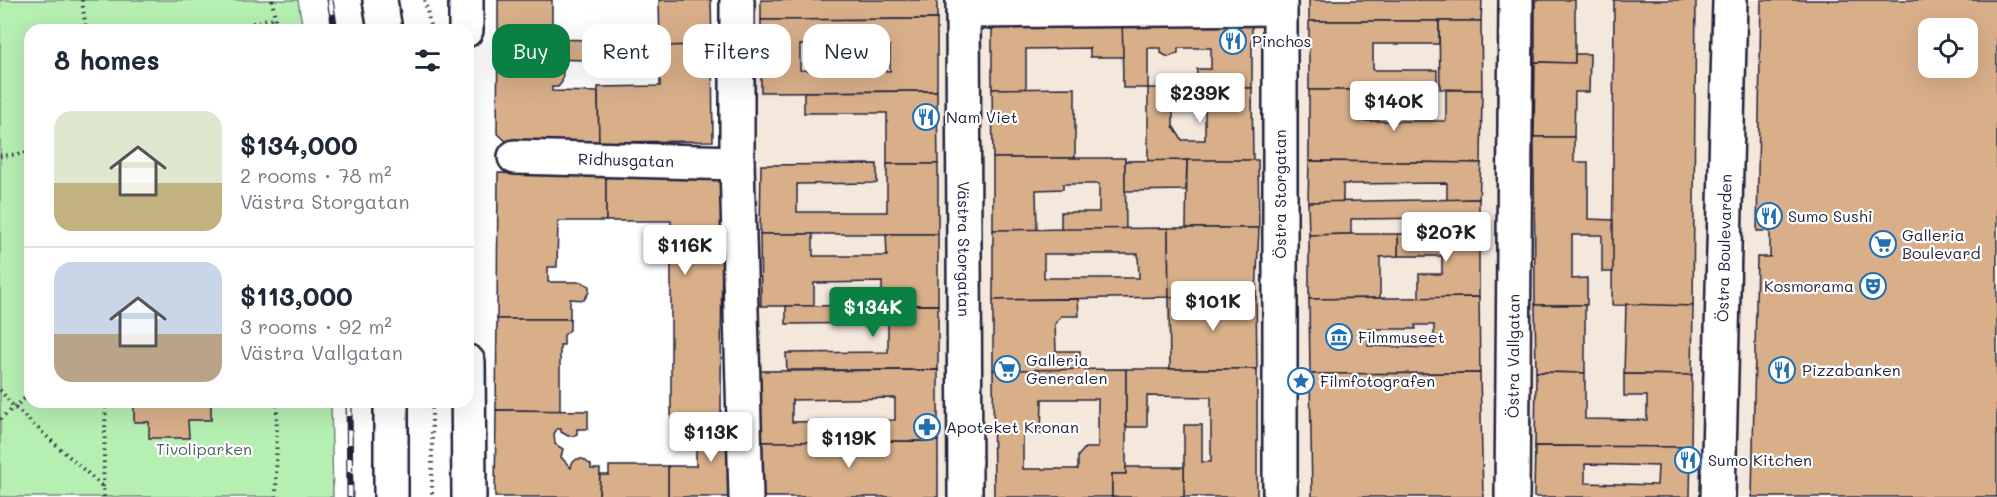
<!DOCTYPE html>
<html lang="en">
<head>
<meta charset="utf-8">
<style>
  :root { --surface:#fff; --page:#f6f6f7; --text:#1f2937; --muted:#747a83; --line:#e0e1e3; --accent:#0b8043 }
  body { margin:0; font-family:Mali,sans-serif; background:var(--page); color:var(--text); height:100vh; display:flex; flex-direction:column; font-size:22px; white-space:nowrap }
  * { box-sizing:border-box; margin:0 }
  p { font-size:20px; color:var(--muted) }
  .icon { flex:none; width:33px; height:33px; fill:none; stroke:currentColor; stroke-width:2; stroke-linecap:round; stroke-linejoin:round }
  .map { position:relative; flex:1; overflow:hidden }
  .panel { position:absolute; left:24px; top:24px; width:450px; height:384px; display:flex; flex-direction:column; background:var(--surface); border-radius:18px; box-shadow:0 6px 24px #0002 }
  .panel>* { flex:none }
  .hud { position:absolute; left:492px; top:24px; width:570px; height:54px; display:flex; gap:12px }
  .buttons { position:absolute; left:1918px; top:18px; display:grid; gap:12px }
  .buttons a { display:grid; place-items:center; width:60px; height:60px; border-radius:12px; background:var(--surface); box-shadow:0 6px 24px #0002; font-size:30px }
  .price { position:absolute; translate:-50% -51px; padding:0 14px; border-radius:6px; background:#fff; color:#222; font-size:20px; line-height:39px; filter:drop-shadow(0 2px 3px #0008) }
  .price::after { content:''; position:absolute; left:50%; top:36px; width:18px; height:14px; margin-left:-9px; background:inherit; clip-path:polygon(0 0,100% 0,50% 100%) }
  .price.selected { background:var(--accent); color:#fff }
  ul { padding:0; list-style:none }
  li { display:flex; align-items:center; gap:18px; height:150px; padding:0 30px }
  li+li { border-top:2px solid var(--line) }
  li span { display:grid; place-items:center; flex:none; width:168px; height:120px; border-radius:18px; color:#555 }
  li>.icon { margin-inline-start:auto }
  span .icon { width:72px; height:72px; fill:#fffc; stroke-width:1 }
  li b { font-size:26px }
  h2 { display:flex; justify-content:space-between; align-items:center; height:72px; padding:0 30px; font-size:26px }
  .pill { padding:0 21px; border-radius:18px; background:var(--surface); box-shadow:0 6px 24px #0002; font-size:21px; line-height:54px }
  .pill.selected { background:var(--accent); color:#fff }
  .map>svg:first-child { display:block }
</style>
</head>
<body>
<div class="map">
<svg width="1997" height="497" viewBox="0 0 1997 497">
  <rect width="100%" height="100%" fill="#fff"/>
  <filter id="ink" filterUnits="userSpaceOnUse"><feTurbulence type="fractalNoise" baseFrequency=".0167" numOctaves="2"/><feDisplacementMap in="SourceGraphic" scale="12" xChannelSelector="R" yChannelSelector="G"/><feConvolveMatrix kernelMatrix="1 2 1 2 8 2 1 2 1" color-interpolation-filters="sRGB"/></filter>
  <g filter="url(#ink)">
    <!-- built -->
    <path fill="#f4e7dc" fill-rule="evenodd" d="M738 0H1997V497H740ZM1929 28H1968V68H1929Z"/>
    <!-- green -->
    <path fill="#b6efb2" stroke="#6c8876" stroke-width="1.5" d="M0 0H298L303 30H30V402H331L333 497H0Z"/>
    <!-- building -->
    <g fill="#d9af8a" stroke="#22223b" stroke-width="1.5" fill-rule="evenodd">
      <path d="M498 0H552V39L498 38Z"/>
      <path d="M659 0H711L712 45 660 46Z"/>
      <path d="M761 0H937V19L761 20Z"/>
      <path d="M1309 0H1482L1481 21H1309Z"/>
      <path d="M1535 0H1575V63L1535 62Z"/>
      <path d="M1614 0H1696L1693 306 1612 305Z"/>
      <path d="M1761 0H1997V497H1752L1757 257H1770V231H1757ZM1929 28H1968V68H1929Z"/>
      <path d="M1252 17V88H1196L1197 69H1211V48H1178V53L1168 57 1161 53V48H1148V88H1123L1122 18Z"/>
      <path d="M1122 18 1123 57H1090V48L1026 49V89H992V19Z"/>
      <path d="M937 19V91L761 92V20ZM800 45 890 46V71L800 70Z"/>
      <path d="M1309 21H1439V44H1373V70H1437V90H1309Z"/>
      <path d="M1439 21H1481L1482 90 1440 89Z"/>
      <path d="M498 38 593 40 599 45V60L596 64H590L585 60 552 59V67L557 68 563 72 562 82 558 87H552V91L598 92 599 142H507L497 133Z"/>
      <path d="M712 45 713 141 599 142 598 87 660 86V46Z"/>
      <path d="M1575 54H1590L1589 92H1575L1574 137H1534L1535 62 1575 63Z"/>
      <path d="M1075 88V158H993L992 89Z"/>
      <path d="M1148 88H1252L1253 160 1148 161ZM1182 98H1205V140H1182L1173 126V111Z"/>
      <path d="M1309 90H1361L1360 121H1446V90H1482L1481 163 1309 161Z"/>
      <path d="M937 91 938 164H887V113H804V92Z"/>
      <path d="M1534 137H1574V162H1588V219L1613 220V272H1602V235H1572V279L1587 278V305H1535Z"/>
      <path d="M993 158H1125L1126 229 1061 230V212H1099V184H1063V189L1036 190 1037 230H993Z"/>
      <path d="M1187 160H1258L1259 228H1186Z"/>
      <path d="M1187 160 1186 190 1125 191V161Z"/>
      <path d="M1309 161 1481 163 1479 199 1447 200V183L1343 184V202H1308Z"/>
      <path d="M877 164V183L797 184V212H887V164H938V234H760L761 165Z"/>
      <path d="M498 173 606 174V221H558L557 267H548V282H582L589 286V292L584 300 570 299V319H497Z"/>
      <path d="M606 174H722L721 418H671V221H606Z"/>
      <path d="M1479 199V232L1447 233V218L1351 219V234L1309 235 1308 202Z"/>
      <path d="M1168 228 1169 297 993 300V230ZM1044 254H1138L1139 278H1044Z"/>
      <path d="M1168 228H1259L1256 295 1169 297Z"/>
      <path d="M1479 232V297L1419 298V274H1442V256H1398V234Z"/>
      <path d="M760 234H813V256H887L886 234H938V305H882V282L814 283V306H761Z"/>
      <path d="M1351 234H1398V256L1380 257V298L1309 299V235Z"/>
      <path d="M1256 295 1257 369H1170L1169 297Z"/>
      <path d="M1479 297 1480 373 1310 374 1309 299ZM1415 325H1434V348L1368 346V329H1416Z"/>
      <path d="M1078 299 1079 316H1061L1055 324 1056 351H1080V370H993V300Z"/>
      <path d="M1626 304 1693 306 1692 375 1624 374Z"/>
      <path d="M938 305V370H787L786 353 888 352V323L786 324V306Z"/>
      <path d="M1535 305H1585V373L1536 372Z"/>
      <path d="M497 319H570V330L564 335V345H560V411L496 410Z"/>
      <path d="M1126 369V474H1112V497H994L993 370ZM1042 399H1098V448H1085L1078 456V469H1023V434H1041Z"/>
      <path d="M1126 369H1257V497H1184V425H1202V462H1211V397L1147 396V427H1126Z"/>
      <path d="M938 370V441L759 442V371ZM895 398V420L792 422V400Z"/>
      <path d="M1536 372 1585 373V419L1647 420V396H1624V374L1692 375 1691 447 1535 446Z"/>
      <path d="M1480 373 1483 497H1312L1310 374Z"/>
      <path d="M134 402H211V420H188L189 438H149V422H134Z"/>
      <path d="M496 410 588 411V429H577V434L573 436H568L561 432V429H557L554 434 555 444 563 449 561 457 571 468 572 463 577 459H583L591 465V469H600L599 497H495Z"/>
      <path d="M696 419H741L740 497H668V466H696Z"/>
      <path d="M938 441V497H759V442Z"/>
      <path d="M1535 446 1691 447 1690 497H1534ZM1585 464 1658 466 1657 485 1585 483Z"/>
      <path d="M609 466H668V497H599L600 475H609Z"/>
      <path d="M1126 467H1184V497H1112V474H1126Z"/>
    </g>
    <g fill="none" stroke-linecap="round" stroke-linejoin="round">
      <defs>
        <g id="minor">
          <path d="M380 0 385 30"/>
          <path d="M466 0V30"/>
          <path d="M737 0V163L746 497"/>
          <path id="s1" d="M963 0 965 497"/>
          <path d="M964 11 1280 8"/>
          <path id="s2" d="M515 157 737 163"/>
          <path d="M468 362 469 497"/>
          <path d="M391 402V497"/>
          <path d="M1280 497V0"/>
          <path id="s3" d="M1512 497 1516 0"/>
          <path id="s4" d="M1718 497 1730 0"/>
        </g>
      </defs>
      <!-- minor casing -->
      <use href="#minor" stroke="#22223b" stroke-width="38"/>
      <!-- path -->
      <g stroke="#22223b" stroke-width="4" stroke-dasharray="1.5 4.5" stroke-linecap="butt">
        <path d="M82 0 86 30"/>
        <path d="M272 0 277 30"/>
        <path d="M425 0 431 30"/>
        <path d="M243 30C251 21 264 20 275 18"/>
        <path d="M0 156 30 153"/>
        <path d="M0 390 14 407 103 487 104 497"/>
        <path d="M432 402V497"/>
        <path d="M0 419 30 394"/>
        <path d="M103 487 106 402"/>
        <path d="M276 497 277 402"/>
      </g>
      <!-- minor -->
      <use href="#minor" stroke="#fff" stroke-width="33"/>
      <defs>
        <g id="rail">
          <path d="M330 0 335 30"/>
          <path d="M349 402 350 497"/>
        </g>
      </defs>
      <!-- rail casing -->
      <use href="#rail" stroke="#22223b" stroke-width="7"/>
      <!-- rail -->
      <use href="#rail" stroke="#fff" stroke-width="4.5" stroke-dasharray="14" stroke-linecap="butt"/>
    </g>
  </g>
  <!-- icons -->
  <defs>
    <symbol id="restaurant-ring" viewBox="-11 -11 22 22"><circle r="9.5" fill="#fff" stroke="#1f6fb2" stroke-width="1.5"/><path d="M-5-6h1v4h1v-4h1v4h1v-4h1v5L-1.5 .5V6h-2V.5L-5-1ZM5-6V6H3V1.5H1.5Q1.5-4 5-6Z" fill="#1f6fb2"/></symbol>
    <symbol id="supermarket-ring" viewBox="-11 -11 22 22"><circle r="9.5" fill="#fff" stroke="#1f6fb2" stroke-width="1.5"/><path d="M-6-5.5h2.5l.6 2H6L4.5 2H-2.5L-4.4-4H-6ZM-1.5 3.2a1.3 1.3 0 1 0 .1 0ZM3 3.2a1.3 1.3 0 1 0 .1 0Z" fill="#1f6fb2"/></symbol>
    <symbol id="theatre-ring" viewBox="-11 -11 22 22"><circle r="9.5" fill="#fff" stroke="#1f6fb2" stroke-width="1.5"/><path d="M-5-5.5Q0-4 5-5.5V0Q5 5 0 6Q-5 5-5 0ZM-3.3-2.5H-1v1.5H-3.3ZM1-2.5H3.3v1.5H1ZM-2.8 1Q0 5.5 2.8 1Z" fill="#1f6fb2"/></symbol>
    <symbol id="museum-ring" viewBox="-11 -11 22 22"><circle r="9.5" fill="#fff" stroke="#1f6fb2" stroke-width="1.5"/><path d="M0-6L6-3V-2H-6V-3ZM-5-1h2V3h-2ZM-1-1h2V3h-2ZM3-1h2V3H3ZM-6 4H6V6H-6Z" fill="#1f6fb2"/></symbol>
    <symbol id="sight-ring" viewBox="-11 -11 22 22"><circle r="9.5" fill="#fff" stroke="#1f6fb2" stroke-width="1.5"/><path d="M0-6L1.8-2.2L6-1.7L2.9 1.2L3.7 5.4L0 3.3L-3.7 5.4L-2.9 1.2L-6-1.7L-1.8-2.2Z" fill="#1f6fb2"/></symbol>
    <symbol id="pharmacy-ring" viewBox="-11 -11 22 22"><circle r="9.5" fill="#fff" stroke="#1f6fb2" stroke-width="1.5"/><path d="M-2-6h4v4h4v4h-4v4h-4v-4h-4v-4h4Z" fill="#1f6fb2"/></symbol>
  </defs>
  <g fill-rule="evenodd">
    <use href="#restaurant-ring" x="1218" y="26" width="30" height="30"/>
    <use href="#restaurant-ring" x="911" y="102" width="30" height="30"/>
    <use href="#restaurant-ring" x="1754" y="201" width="30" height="30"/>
    <use href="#supermarket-ring" x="1868" y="229" width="30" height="30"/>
    <use href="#theatre-ring" x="1858" y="271" width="30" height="30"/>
    <use href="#museum-ring" x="1324" y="322" width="30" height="30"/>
    <use href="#supermarket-ring" x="992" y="354" width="30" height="30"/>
    <use href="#restaurant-ring" x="1767" y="355" width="30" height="30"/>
    <use href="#sight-ring" x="1286" y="366" width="30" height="30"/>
    <use href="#pharmacy-ring" x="912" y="412" width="30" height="30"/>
    <use href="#restaurant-ring" x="1673" y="445" width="30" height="30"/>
  </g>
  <g text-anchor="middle" stroke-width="4.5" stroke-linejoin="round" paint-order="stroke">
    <!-- poi labels -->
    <g font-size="16" fill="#22223b" stroke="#fff" text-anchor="start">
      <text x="1252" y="47">Pinchos</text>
      <text x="946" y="123">Nam Viet</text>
      <text x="1788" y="222">Sumo Sushi</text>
      <text x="1902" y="241">Galleria<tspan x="1902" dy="18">Boulevard</tspan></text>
      <text x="1854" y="292" text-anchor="end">Kosmorama</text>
      <text x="1358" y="343">Filmmuseet</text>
      <text x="1026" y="366">Galleria<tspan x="1026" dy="18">Generalen</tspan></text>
      <text x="1802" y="376">Pizzabanken</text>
      <text x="1320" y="387">Filmfotografen</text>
      <text x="946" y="433">Apoteket Kronan</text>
      <text x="1708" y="466">Sumo Kitchen</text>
    </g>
    <!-- street labels -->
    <g font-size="16" fill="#22223b" stroke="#fff">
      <text dy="6" stroke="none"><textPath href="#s2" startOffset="111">Ridhusgatan</textPath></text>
      <text transform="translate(1280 194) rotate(-90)" y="6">Östra Storgatan</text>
      <text dy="6" stroke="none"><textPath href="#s1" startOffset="249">Västra Storgatan</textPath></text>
      <text dy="6" stroke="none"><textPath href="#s4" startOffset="249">Östra Boulevarden</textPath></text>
      <text dy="6" stroke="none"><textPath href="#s3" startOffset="141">Östra Vallgatan</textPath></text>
    </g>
    <!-- park labels -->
    <g font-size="16" fill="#4e605f" stroke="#fff">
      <text x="204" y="455">Tivoliparken</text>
    </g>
  </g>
</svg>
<div class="buttons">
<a><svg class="icon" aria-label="locate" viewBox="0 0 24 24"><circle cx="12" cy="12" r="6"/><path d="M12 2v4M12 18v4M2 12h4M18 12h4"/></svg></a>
</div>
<b class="price" style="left:1200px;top:124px">$239K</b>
<b class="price" style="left:1394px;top:132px">$140K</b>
<b class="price" style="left:1446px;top:263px">$207K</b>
<b class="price" style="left:685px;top:276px">$116K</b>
<b class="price" style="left:1213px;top:332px">$101K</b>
<b class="price selected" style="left:873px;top:338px">$134K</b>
<b class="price" style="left:711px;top:463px">$113K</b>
<b class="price" style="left:849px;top:469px">$119K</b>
<div class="hud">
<a class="pill selected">Buy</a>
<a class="pill">Rent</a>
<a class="pill">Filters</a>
<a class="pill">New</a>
</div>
<section class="panel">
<h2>8 homes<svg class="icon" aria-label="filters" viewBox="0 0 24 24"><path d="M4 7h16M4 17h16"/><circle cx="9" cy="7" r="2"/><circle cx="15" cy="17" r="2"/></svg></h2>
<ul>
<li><span style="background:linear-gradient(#dfe7d0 60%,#c2b280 0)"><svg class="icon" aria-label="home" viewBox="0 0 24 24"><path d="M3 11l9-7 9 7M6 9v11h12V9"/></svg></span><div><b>$134,000</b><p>2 rooms · 78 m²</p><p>Västra Storgatan</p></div></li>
<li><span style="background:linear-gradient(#c9d6e8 60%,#b9a48a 0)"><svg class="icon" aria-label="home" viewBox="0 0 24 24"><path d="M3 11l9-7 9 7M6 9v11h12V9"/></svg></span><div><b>$113,000</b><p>3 rooms · 92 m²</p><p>Västra Vallgatan</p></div></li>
</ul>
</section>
</div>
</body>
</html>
